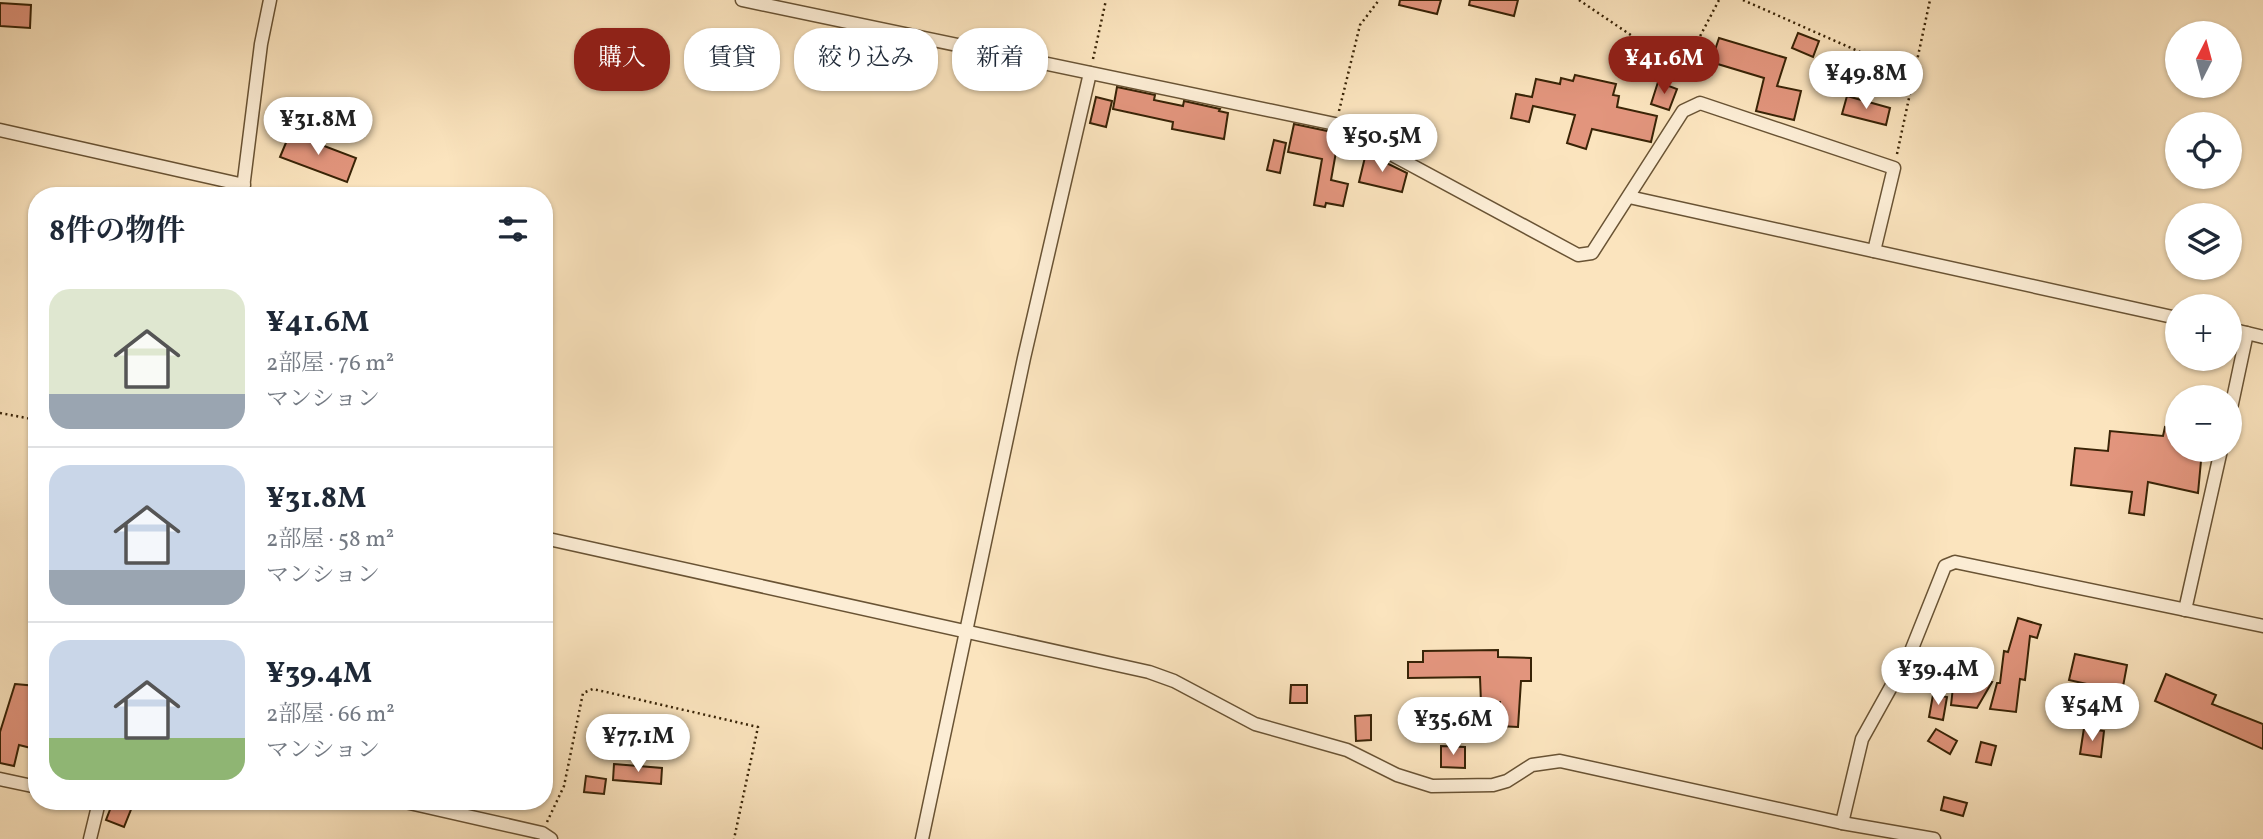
<!DOCTYPE html>
<html lang="ja">
<head>
<meta charset="utf-8">
<style>
  :root { --surface:#fff; --page:#f6f6f7; --text:#1f2937; --muted:#747a83; --line:#e0e1e3; --accent:#8f2418 }
  body { margin:0; font-family:Vollkorn,"Noto Serif JP",serif; background:var(--page); color:var(--text); height:100vh; display:flex; flex-direction:column; font-size:26px; white-space:nowrap }
  * { box-sizing:border-box; margin:0 }
  p { font-size:23px; color:var(--muted) }
  .icon { flex:none; width:38px; height:38px; fill:none; stroke:currentColor; stroke-width:2; stroke-linecap:round; stroke-linejoin:round }
  .map { position:relative; flex:1; overflow:hidden }
  .side { position:absolute; left:28px; top:187px; width:525px; height:623px; display:flex; flex-direction:column; background:var(--surface); border-radius:28px; box-shadow:0 2px 5px #0004 }
  .side>* { flex:none }
  .top-card { position:absolute; left:574px; top:28px; width:665px; height:63px; display:flex; gap:14px }
  .needle { width:46px; rotate:6deg }
  .tools { position:absolute; left:2165px; top:21px; display:grid; gap:14px }
  .tools a { display:grid; place-items:center; width:77px; height:77px; border-radius:50%; background:var(--surface); box-shadow:0 2px 5px #0004; font-size:35px }
  .price { position:absolute; translate:-50% -60px; padding:0 16px; border-radius:24px; background:#fff; color:#222; font-size:23px; line-height:46px; filter:drop-shadow(0 2px 4px #0008) }
  .price::after { content:''; position:absolute; left:50%; top:42px; width:21px; height:16px; margin-left:-10px; background:inherit; clip-path:polygon(0 0,100% 0,50% 100%) }
  .price.selected { background:var(--accent); color:#fff }
  ul { padding:0; list-style:none }
  li { display:flex; align-items:center; gap:21px; height:175px; padding:0 21px }
  li+li { border-top:2px solid var(--line) }
  li span { display:grid; place-items:center; flex:none; width:196px; height:140px; border-radius:21px; color:#555 }
  li>.icon { margin-inline-start:auto }
  span .icon { width:84px; height:84px; fill:#fffc; stroke-width:1 }
  li b { font-size:30px }
  h2 { display:flex; justify-content:space-between; align-items:center; height:84px; padding:0 21px; font-size:30px }
  .chip { padding:0 24px; border-radius:28px; background:var(--surface); box-shadow:0 2px 5px #0004; font-size:24px; line-height:63px }
  .chip.selected { background:var(--accent); color:#fff }
  .map>svg:first-child { display:block }
</style>
</head>
<body>
<div class="map">
<svg width="2263" height="839" viewBox="0 0 2263 839">
  <rect width="100%" height="100%" fill="#fbe4be"/>
  <filter id="stains"><feTurbulence type="fractalNoise" baseFrequency=".00286" numOctaves="4"/><feColorMatrix values="0 0 0 0 .2 0 0 0 0 .09 0 0 0 0 .02 0 0 0 .5 -.17"/></filter>
  <radialGradient id="worn" r=".72"><stop offset=".6" stop-color="#630" stop-opacity="0"/><stop offset="1" stop-color="#630" stop-opacity=".3"/></radialGradient>
  <!-- building -->
  <g fill="#e2957d" stroke="#382306" stroke-width="2">
    <path d="M1400 0H1441L1437 14 1399 5Z"/>
    <path d="M1470 0H1518L1514 16 1469 5Z"/>
    <path d="M0 3 31 5 30 28 0 26Z"/>
    <path d="M1798 33 1819 41 1813 57 1792 48Z"/>
    <path d="M1719 38 1786 58 1777 86 1801 91 1794 120 1756 111 1764 78 1711 62Z"/>
    <path d="M1845 65 1862 69 1856 93 1840 89Z"/>
    <path d="M1575 75 1616 84 1613 95 1619 96 1617 107 1657 116 1651 142 1592 129 1586 149 1567 143 1575 115 1533 106 1529 122 1511 118 1516 94 1532 97 1536 79 1560 84 1561 78 1573 81Z"/>
    <path d="M1658 82 1677 89 1669 110 1651 104Z"/>
    <path d="M1117 87 1155 95 1154 100 1183 106 1184 101 1220 109 1219 111 1228 113 1224 139 1172 129 1173 122 1113 109Z"/>
    <path d="M1847 96 1890 108 1886 125 1842 114Z"/>
    <path d="M1096 97 1112 101 1106 127 1090 123Z"/>
    <path d="M1294 124 1332 132 1356 145 1354 155 1336 152 1331 180 1348 184 1343 206 1326 203 1325 207 1314 205 1322 159 1288 152Z"/>
    <path d="M290 133 356 158 347 182 280 157Z"/>
    <path d="M1274 140 1286 143 1280 173 1267 170Z"/>
    <path d="M1366 153 1407 173 1402 192 1359 182Z"/>
    <path d="M2165 427 2177 429V450H2202L2198 493 2148 482 2144 515 2129 513 2132 492 2071 485 2075 448 2108 451 2110 431 2163 436Z"/>
    <path d="M2018 618 2041 625 2037 638 2030 636 2025 680 2020 679 2016 712 1990 709 1997 683H2000L2004 651 2008 652Z"/>
    <path d="M1498 650V657L1531 658V681H1521L1518 727 1498 726 1500 702 1481 703 1480 677 1408 678V662H1423V651Z"/>
    <path d="M2075 654 2127 665 2122 692 2069 680Z"/>
    <path d="M2166 674 2216 695 2212 704 2263 724V749L2155 701Z"/>
    <path d="M1954 678 1992 682 1977 708 1951 705Z"/>
    <path d="M15 684 37 686V727L31 748 19 745 14 766 0 763V732Z"/>
    <path d="M1291 685H1307V703H1290Z"/>
    <path d="M1933 695 1947 697 1943 720 1929 717Z"/>
    <path d="M1371 715V740L1356 741 1355 716Z"/>
    <path d="M2084 728 2104 731 2101 757 2080 754Z"/>
    <path d="M1936 729 1957 741 1950 754 1928 741Z"/>
    <path d="M1981 742 1996 746 1991 765 1976 762Z"/>
    <path d="M1441 746 1465 747V768L1441 767Z"/>
    <path d="M614 764 662 768 661 784 613 780Z"/>
    <path d="M586 776 606 779 604 794 584 792Z"/>
    <path d="M1944 797 1967 803 1963 816 1941 810Z"/>
    <path d="M113 802H134L124 827 106 820Z"/>
  </g>
  <g fill="none" stroke-linecap="round" stroke-linejoin="round">
    <defs>
      <g id="minor">
        <path d="M742 0 1335 124 1578 255 1592 253 1683 111 1700 103 1894 168 1874 251"/>
        <path d="M0 130 244 185"/>
        <path d="M242 196 261 44 270 0"/>
        <path d="M1629 197 2177 318"/>
        <path d="M2230 329 2263 337"/>
        <path d="M2230 413 2247 333"/>
        <path d="M544 538 1149 672 1174 681 1255 724 1347 750 1397 775 1432 786 1493 785 1507 781 1532 765 1560 761 1842 823 1934 839"/>
        <path d="M2185 610 2221 450"/>
        <path d="M0 779 37 787"/>
        <path d="M405 802 542 833 551 839"/>
        <path d="M1842 823 1862 739 1911 651 1945 566 1955 562 2263 626"/>
        <path d="M90 839 99 802"/>
        <path d="M922 839 1024 358 1090 73"/>
      </g>
    </defs>
    <!-- minor casing -->
    <use href="#minor" stroke="#695334" stroke-width="15"/>
    <!-- path -->
    <g stroke="#382306" stroke-width="2.5" stroke-dasharray="2 3.5" stroke-linecap="butt">
      <path d="M1579 0 1678 67 1685 65 1719 0"/>
      <path d="M1743 0 1914 76"/>
      <path d="M1093 59 1106 0"/>
      <path d="M1339 111 1360 25 1379 0"/>
      <path d="M1897 154 1930 0"/>
      <path d="M0 413 37 420"/>
      <path d="M547 822 564 786 583 693 593 689 758 727 734 839"/>
    </g>
    <!-- minor -->
    <use href="#minor" stroke="#fcedd5" stroke-width="12"/>
  </g>
  <rect width="100%" height="100%" filter="url(#stains)"/>
  <rect width="100%" height="100%" fill="url(#worn)"/>
</svg>
<div class="tools">
<a><svg class="needle" viewBox="-14 -14 28 28"><path d="M0-13l5 13h-10z" fill="#e53935"/><path d="M0 13l5-13h-10z" fill="#747a83"/></svg></a>
<a><svg class="icon" aria-label="locate" viewBox="0 0 24 24"><circle cx="12" cy="12" r="6"/><path d="M12 2v4M12 18v4M2 12h4M18 12h4"/></svg></a>
<a><svg class="icon" aria-label="layers" viewBox="0 0 24 24"><path d="M12 4l9 5-9 5-9-5zM3 14l9 5 9-5"/></svg></a>
<a>+</a>
<a>−</a>
</div>
<b class="price selected" style="left:1664px;top:96px">¥41.6M</b>
<b class="price" style="left:1866px;top:111px">¥49.8M</b>
<b class="price" style="left:318px;top:157px">¥31.8M</b>
<b class="price" style="left:1382px;top:174px">¥50.5M</b>
<b class="price" style="left:1938px;top:707px">¥39.4M</b>
<b class="price" style="left:2092px;top:743px">¥54M</b>
<b class="price" style="left:1453px;top:757px">¥35.6M</b>
<b class="price" style="left:638px;top:774px">¥77.1M</b>
<div class="top-card">
<a class="chip selected">購入</a>
<a class="chip">賃貸</a>
<a class="chip">絞り込み</a>
<a class="chip">新着</a>
</div>
<section class="side">
<h2>8件の物件<svg class="icon" aria-label="filters" viewBox="0 0 24 24"><path d="M4 7h16M4 17h16"/><circle cx="9" cy="7" r="2"/><circle cx="15" cy="17" r="2"/></svg></h2>
<ul>
<li><span style="background:linear-gradient(#dfe7d0 75%,#9aa5b1 0)"><svg class="icon" aria-label="home" viewBox="0 0 24 24"><path d="M3 11l9-7 9 7M6 9v11h12V9"/></svg></span><div><b>¥41.6M</b><p>2部屋 · 76 m²</p><p>マンション</p></div></li>
<li><span style="background:linear-gradient(#c9d6e8 75%,#9aa5b1 0)"><svg class="icon" aria-label="home" viewBox="0 0 24 24"><path d="M3 11l9-7 9 7M6 9v11h12V9"/></svg></span><div><b>¥31.8M</b><p>2部屋 · 58 m²</p><p>マンション</p></div></li>
<li><span style="background:linear-gradient(#c9d6e8 70%,#8fb573 0)"><svg class="icon" aria-label="home" viewBox="0 0 24 24"><path d="M3 11l9-7 9 7M6 9v11h12V9"/></svg></span><div><b>¥39.4M</b><p>2部屋 · 66 m²</p><p>マンション</p></div></li>
</ul>
</section>
</div>
</body>
</html>
